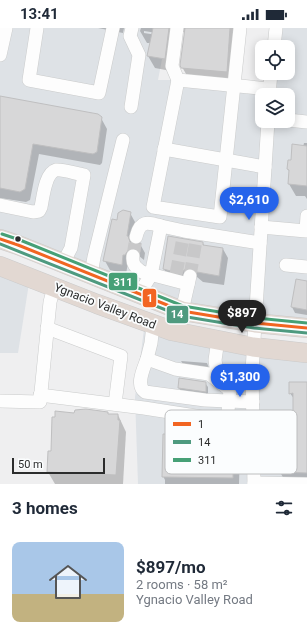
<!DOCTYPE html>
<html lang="en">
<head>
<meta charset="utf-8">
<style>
  :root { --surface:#fff; --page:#f2f2f3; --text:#1f2937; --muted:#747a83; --accent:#2563eb }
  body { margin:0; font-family:Roboto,sans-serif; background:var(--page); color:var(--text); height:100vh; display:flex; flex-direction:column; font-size:15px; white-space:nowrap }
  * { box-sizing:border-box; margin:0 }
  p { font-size:13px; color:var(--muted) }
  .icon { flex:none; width:22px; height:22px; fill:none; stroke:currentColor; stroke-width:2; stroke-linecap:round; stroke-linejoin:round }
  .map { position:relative; height:456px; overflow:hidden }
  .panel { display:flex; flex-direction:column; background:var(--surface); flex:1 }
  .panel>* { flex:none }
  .fabs { position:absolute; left:255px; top:12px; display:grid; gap:8px }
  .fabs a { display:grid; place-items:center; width:40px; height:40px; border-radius:8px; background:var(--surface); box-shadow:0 2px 10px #0003; font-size:20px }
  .scale { position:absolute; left:12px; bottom:10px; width:93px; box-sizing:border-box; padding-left:4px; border:2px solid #2b2c2c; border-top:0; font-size:11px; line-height:14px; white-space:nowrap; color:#2b2c2c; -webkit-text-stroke:3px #fbfdfe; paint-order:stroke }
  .price { position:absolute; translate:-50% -34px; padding:0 9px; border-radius:14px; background:var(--accent); color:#fff; font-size:13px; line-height:26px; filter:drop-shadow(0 1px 2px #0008) }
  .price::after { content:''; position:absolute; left:50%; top:24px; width:12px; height:9px; margin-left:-6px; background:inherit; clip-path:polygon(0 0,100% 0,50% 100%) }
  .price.active { background:#222; color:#fff }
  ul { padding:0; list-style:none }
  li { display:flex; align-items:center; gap:12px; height:100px; padding:0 12px }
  li span { display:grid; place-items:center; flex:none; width:112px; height:80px; border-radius:8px; color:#555 }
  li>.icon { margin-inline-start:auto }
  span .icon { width:48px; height:48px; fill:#fffc; stroke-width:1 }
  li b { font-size:17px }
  h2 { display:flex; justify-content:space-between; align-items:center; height:48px; padding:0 12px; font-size:17px }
  .status { display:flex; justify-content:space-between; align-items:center; height:28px; padding:0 20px; background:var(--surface); direction:ltr }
  .status svg { height:11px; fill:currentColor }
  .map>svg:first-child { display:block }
</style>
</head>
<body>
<div class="status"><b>13:41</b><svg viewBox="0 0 49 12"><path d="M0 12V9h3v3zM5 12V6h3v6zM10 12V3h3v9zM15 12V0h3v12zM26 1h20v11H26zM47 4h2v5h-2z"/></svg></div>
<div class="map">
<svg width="307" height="456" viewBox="0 0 307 456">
  <rect width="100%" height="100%" fill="#efeff0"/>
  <!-- built -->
  <g fill="#dee2e6" fill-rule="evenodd">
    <path d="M0 0H168L158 52H178L269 61 271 45H288V19H274L276 0H307V295L231 291 0 211ZM262 67H288V93H262Z"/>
    <path d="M0 238 30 249 18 325H0Z"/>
    <path d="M145 294 307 325V456H138L135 369Z"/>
  </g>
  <!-- shadow -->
  <g fill="#0003" fill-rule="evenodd">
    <path d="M98 0H124L123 5Z"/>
    <path d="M141 0H234L233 55 189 51 182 39 186 4H180L171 43 155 40 148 28 151 15H147L140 3ZM144 3 157 5V7L144 5Z"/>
    <path d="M0 69 101 90 107 101 102 135 100 137 39 126 30 172 26 174 0 170Z"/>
    <path d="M304 115H307V171L305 168H296L289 156 290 145 288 141 292 133 303 119Z"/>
    <path d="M130 185 135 194 131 215 134 218 140 216 145 225 144 232 139 228 128 235 126 246 110 242 105 233 118 193Z"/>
    <path d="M203 215 204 218 223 221 228 230 224 257 203 254 197 249 190 252 169 250 164 241Z"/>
    <path d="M307 254V287L295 285 292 279Z"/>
    <path d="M181 333 207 335 209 340 183 336Z"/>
    <path d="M205 355 208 359V368L182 365 179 360Z"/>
    <path d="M307 355V454L285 453 280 444V389L294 386V371L290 365Z"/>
    <path d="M108 387H118L126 404 123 456H55L48 444 52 424Z"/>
    <path d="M233 409 240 420 239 456H165V452L163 448Z"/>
  </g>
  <!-- building -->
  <g fill="#d7d7d8" stroke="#bfbfc0">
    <path d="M153 0H169L165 31 147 28Z"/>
    <path d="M185 0H230L227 44 181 40 180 37Z"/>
    <path d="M0 68 98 86 102 89 97 124 93 126 33 116 25 161 20 164 0 160Z"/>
    <path d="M292 116 307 118V158L288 156 289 142 287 141 288 132H291Z"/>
    <path d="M123 182 131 184 127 208H128L130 214 134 217 141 215 140 224 133 220 129 221 125 227H123L122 237 103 233 112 191 117 192 118 185Z"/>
    <path d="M168 208 203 214V217L223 220 219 248 197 244 191 240 184 242 182 246 163 241Z"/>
    <path d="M296 251 307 253V282L291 279Z"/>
    <path d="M179 350 206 354V364L178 360Z"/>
    <path d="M289 354H307V445L279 444V388H283V385H293V365L289 366Z"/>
    <path d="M86 381 108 384V386H118V392H120L116 447 47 444 48 423H51L52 389H55V383L74 385 75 382Z"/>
    <path d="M163 406 233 408V450L162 449Z"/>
  </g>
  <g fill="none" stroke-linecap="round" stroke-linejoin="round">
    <!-- minor-tunnel -->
    <g stroke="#c8c8c9" stroke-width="13" stroke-dasharray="13 6" stroke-linecap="butt">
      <path d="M133 228 136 209"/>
      <path d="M176 246 183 210"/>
      <path d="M190 248 196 212"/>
    </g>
    <defs>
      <g id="minor">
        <path d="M37 0 29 52 99 65 113 0"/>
        <path d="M177 0 172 38 178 52 270 61"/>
        <path d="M274 19 276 0"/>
        <path d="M0 27 6 0"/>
        <path d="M178 52 153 179 220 189 240 0"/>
        <path d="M269 67 271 45"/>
        <path d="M131 79 139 27 130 8 132 0"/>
        <path d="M288 92 307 94"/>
        <path d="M164 121 265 139"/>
        <path d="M0 177 33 184 39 183 41 179C43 170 45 145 56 142 62 141 77 146 84 147L71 220 63 235"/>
        <path d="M261 199 306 203 307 188"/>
        <path d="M136 209C140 192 147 194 161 198"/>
        <path d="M133 228C132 236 135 239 142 244L188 256"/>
        <path d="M286 237 307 239"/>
        <path d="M91 246 94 229 123 112"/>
        <path d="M139 266 151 247 161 198 184 203 260 215"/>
        <path d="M182 283 190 248"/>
        <path d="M153 297 151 315 147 331 175 341 209 346 218 353"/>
        <path d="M47 300 121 328 115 376"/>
        <path d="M218 312 215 332 218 353 230 362 227 394"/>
        <path d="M147 331C144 340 135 357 145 364L205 372 253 374"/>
        <path d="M40 367 144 380 253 397"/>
        <path d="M0 373 40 374 50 274 54 259"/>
        <path d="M254 455 307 456"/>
        <path d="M254 456 252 343 268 93"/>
      </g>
      <g id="highway">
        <path d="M0 211 18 217 182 283 255 295 307 300"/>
        <path d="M0 238 97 276 172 303 253 319 307 325"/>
      </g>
    </defs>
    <!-- minor casing -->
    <use href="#minor" stroke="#cacbcb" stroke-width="14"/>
    <!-- highway casing -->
    <use href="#highway" stroke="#cbcbcb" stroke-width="20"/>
    <!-- minor -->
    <use href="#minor" stroke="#fdfdfd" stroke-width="13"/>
    <!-- highway -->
    <use href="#highway" stroke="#e2d8d2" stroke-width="19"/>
    <defs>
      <path id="bus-1" d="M0 211 18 217 182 283 255 295 307 300"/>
      <path id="bus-2" d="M0 216 181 288 254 300 307 305"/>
      <path id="bus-3" d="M2 206 20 212 183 278 256 290 307 295"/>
    </defs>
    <!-- bus-1 casing -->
    <use href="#bus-1" stroke="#fbfdfe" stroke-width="6"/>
    <!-- bus-2 casing -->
    <use href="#bus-2" stroke="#fbfdfe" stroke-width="6"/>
    <!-- bus-3 casing -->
    <use href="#bus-3" stroke="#fbfdfe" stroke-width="6"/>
    <!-- bus-1 -->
    <use href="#bus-1" stroke="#f26522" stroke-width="3"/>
    <!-- bus-2 -->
    <use href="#bus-2" stroke="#4e9a7f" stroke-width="3"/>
    <!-- bus-3 -->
    <use href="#bus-3" stroke="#46a076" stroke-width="3"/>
  </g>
  <!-- markers -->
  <circle fill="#2b2c2c" stroke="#fbfdfe" stroke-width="1.5" cx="18" cy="211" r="3.5"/>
  <g text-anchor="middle" stroke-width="3.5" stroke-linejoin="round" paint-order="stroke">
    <!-- street labels -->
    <g font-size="12" fill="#2b2c2c" stroke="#fbfdfe">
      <text transform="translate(105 278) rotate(21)" y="4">Ygnacio Valley Road</text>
    </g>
  </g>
  <!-- legend -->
  <rect x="165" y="382" width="132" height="64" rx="6" fill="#fbfdfe" stroke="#bdbebf" stroke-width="1"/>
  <rect x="173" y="394" width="18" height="4" fill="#f26522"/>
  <rect x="173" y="412" width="18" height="4" fill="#4e9a7f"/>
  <rect x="173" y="430" width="18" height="4" fill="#46a076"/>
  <g font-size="11" fill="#2b2c2c">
    <text x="198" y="400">1</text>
    <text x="198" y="418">14</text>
    <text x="198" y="436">311</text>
  </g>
  <g stroke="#fbfdfe" stroke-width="1.5">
    <rect x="108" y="244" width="30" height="19" rx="4" fill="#46a076"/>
    <rect x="142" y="260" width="15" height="20" rx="4" fill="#f26522"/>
    <rect x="166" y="277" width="23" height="19" rx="4" fill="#4e9a7f"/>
  </g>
  <g font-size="11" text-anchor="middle" font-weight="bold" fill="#fff">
    <text x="123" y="258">311</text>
    <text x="150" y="274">1</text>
    <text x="177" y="290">14</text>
  </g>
</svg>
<div class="fabs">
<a><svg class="icon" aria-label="locate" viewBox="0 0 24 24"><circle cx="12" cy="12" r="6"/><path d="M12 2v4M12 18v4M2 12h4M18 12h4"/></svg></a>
<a><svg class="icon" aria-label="layers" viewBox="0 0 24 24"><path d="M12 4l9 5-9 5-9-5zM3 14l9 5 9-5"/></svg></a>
</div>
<div class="scale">50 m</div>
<b class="price" style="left:249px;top:193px">$2,610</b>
<b class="price active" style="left:242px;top:306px">$897</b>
<b class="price" style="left:240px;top:370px">$1,300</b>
</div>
<section class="panel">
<h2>3 homes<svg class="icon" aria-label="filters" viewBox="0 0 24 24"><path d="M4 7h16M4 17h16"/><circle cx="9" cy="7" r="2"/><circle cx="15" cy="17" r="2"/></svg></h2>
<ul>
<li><span style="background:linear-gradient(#a9c7e8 65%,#c2b280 0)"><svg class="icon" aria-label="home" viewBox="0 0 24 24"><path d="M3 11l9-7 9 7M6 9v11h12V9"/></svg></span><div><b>$897/mo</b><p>2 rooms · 58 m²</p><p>Ygnacio Valley Road</p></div></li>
</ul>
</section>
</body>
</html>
